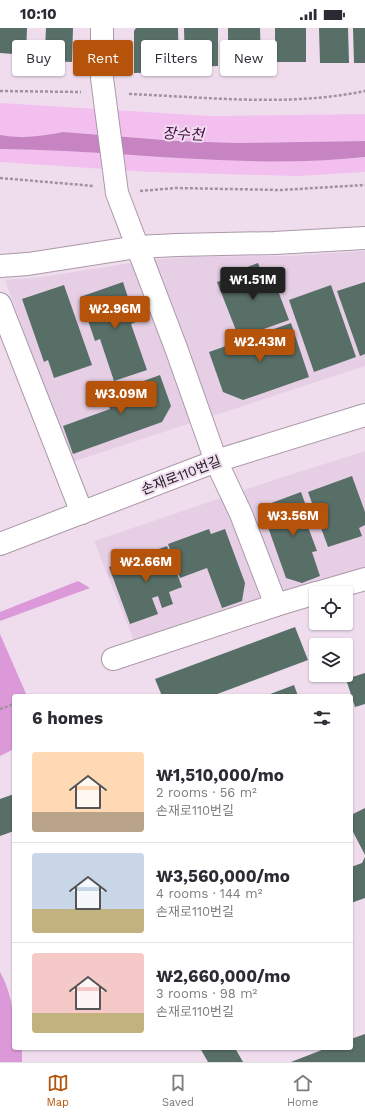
<!DOCTYPE html>
<html lang="en">
<head>
<meta charset="utf-8">
<style>
  :root { --surface:#fff; --page:#f2f2f3; --text:#2b2b33; --muted:#7c7c81; --line:#e1e1e2; --accent:#b45309 }
  body { margin:0; font-family:"Work Sans","Noto Sans KR",sans-serif; background:var(--page); color:var(--text); height:100vh; display:flex; flex-direction:column; font-size:15px; white-space:nowrap }
  * { box-sizing:border-box; margin:0 }
  p { font-size:13px; color:var(--muted) }
  .icon { flex:none; width:22px; height:22px; fill:none; stroke:currentColor; stroke-width:2; stroke-linecap:round; stroke-linejoin:round }
  .map { position:relative; flex:1; overflow:hidden }
  .sheet { position:absolute; left:12px; top:666px; width:341px; height:356px; display:flex; flex-direction:column; background:var(--surface); border-radius:4px; box-shadow:0 1px 3px #0004 }
  .sheet>* { flex:none }
  .top-card { position:absolute; left:12px; top:12px; width:341px; height:36px; display:flex; gap:8px }
  .controls { position:absolute; left:309px; top:558px; display:grid; gap:8px }
  .controls a { display:grid; place-items:center; width:44px; height:44px; border-radius:4px; background:var(--surface); box-shadow:0 1px 3px #0004; font-size:20px }
  .price { position:absolute; translate:-50% -34px; padding:0 9px; border-radius:4px; background:var(--accent); color:#fff; font-size:13px; line-height:26px; filter:drop-shadow(0 1px 2px #0008) }
  .price::after { content:''; position:absolute; left:50%; top:24px; width:12px; height:9px; margin-left:-6px; background:inherit; clip-path:polygon(0 0,100% 0,50% 100%) }
  .price.active { background:#222; color:#fff }
  ul { padding:0; list-style:none }
  li { display:flex; align-items:center; gap:12px; height:100px; padding:0 20px }
  li+li { border-top:1px solid var(--line) }
  li span { display:grid; place-items:center; flex:none; width:112px; height:80px; border-radius:4px; color:#555 }
  li>.icon { margin-inline-start:auto }
  span .icon { width:48px; height:48px; fill:#fffc; stroke-width:1 }
  li b { font-size:17px }
  h2 { display:flex; justify-content:space-between; align-items:center; height:48px; padding:0 20px; font-size:17px }
  .chip { padding:0 14px; border-radius:4px; background:var(--surface); box-shadow:0 1px 3px #0004; font-size:14px; line-height:36px }
  .chip.active { background:var(--accent); color:#fff }
  .status { display:flex; justify-content:space-between; align-items:center; height:28px; padding:0 20px; background:var(--surface); direction:ltr }
  .status svg { height:11px; fill:currentColor }
  .tab-bar { display:flex; justify-content:space-around; align-items:center; height:56px; border-top:1px solid var(--line); background:var(--surface); font-size:11px; color:var(--muted) }
  .tab-bar a { display:grid; justify-items:center; gap:2px }
  .tab-bar .active { color:var(--accent) }
  .map>svg:first-child { display:block }
</style>
</head>
<body>
<div class="status"><b>10:10</b><svg viewBox="0 0 49 12"><path d="M0 12V9h3v3zM5 12V6h3v6zM10 12V3h3v9zM15 12V0h3v12zM26 1h20v11H26zM47 4h2v5h-2z"/></svg></div>
<div class="map">
<svg width="365" height="1034" viewBox="0 0 365 1034">
  <rect width="100%" height="100%" fill="#efddee"/>
  <!-- built -->
  <g fill="#e6cee4">
    <path d="M365 223V338L72 434 5 252 42 249 150 232 190 229 288 228Z"/>
    <path d="M365 423V542L136 618 94 513 277 451Z"/>
  </g>
  <!-- green -->
  <g fill="#f2bfef">
    <path d="M0 75 209 88 365 86V113L236 115 177 113 63 104 44 108 12 109 0 107Z"/>
    <path d="M0 121C122 122 243 142 365 129V144L297 148 149 144 0 134Z"/>
  </g>
  <!-- forest -->
  <g fill="#dc99d9">
    <path d="M78 553 90 560 0 593V584Z"/>
    <path d="M0 606 27 668H14V721L0 728Z"/>
    <path d="M0 944C14 969 14 992 14 1020H22V1034H0Z"/>
  </g>
  <!-- water -->
  <path fill="#c684c3" d="M63 104 177 113 236 115 365 113V129C243 142 122 122 0 121V107C21 111 43 108 63 104Z"/>
  <!-- building -->
  <g fill="#586f68">
    <path d="M0 0H27L26 27 0 25Z"/>
    <path d="M46 0H73L72 34 30 32 31 21 45 22Z"/>
    <path d="M136 0H178L179 44 134 45V3Z"/>
    <path d="M184 0H218V38L185 39Z"/>
    <path d="M228 0H260L261 35 228 36Z"/>
    <rect x="275" y="0" width="31" height="34"/>
    <path d="M319 0H348L349 35H320Z"/>
    <path d="M353 0H365V35H354Z"/>
    <path d="M258 235 263 248 271 244 289 292 239 310 217 254 230 250 229 246Z"/>
    <path d="M123 254 136 294 131 296 147 342 114 353 100 311 95 313 80 269Z"/>
    <path d="M365 254V326L360 328 337 263Z"/>
    <path d="M64 257 92 337 54 350 48 332 44 334 22 271Z"/>
    <path d="M331 257 356 329 314 344 289 272Z"/>
    <path d="M291 295 309 349 243 372 223 364 209 324Z"/>
    <path d="M160 347 171 378 162 394 73 426 63 398 110 381 105 367Z"/>
    <path d="M352 448 365 484V497L359 500 362 508 328 519 308 464Z"/>
    <path d="M301 464 312 494 307 496 317 523 312 524 320 548 302 555 286 550 263 485 266 477Z"/>
    <path d="M209 501 211 506 225 501 245 555 242 573 222 580 207 540 180 550 168 516Z"/>
    <path d="M167 518 182 559 169 564 173 576 162 580 158 568 152 570 158 586 130 596 109 539Z"/>
    <path d="M295 599 308 632 212 668H162L155 651Z"/>
    <path d="M365 645V676L355 679 346 651Z"/>
    <path d="M294 657 298 668H265Z"/>
    <path d="M14 766V803L0 808V771Z"/>
    <path d="M365 780V827L351 800V787Z"/>
    <path d="M365 829V870L351 875V839L362 835Z"/>
    <path d="M365 1006V1034H291L327 1020H351V1011Z"/>
    <path d="M200 1020H235L243 1034H208Z"/>
  </g>
  <g fill="none" stroke-linecap="round" stroke-linejoin="round">
    <defs>
      <g id="minor">
        <path d="M102 0V50L117 165 176 320 216 433 241 486 276 577"/>
        <path d="M0 238 28 236 137 219 177 217 274 215 365 210"/>
        <path d="M0 276 82 485"/>
        <path d="M317 565 365 551"/>
        <path d="M113 631 276 577 316 565"/>
      </g>
      <path id="tertiary" d="M0 516 216 433 365 387"/>
    </defs>
    <!-- minor casing -->
    <use href="#minor" stroke="#aa99a9" stroke-width="24"/>
    <!-- tertiary casing -->
    <use href="#tertiary" stroke="#aa99a9" stroke-width="24"/>
    <!-- path -->
    <g stroke="#9f929f" stroke-width="2.5" stroke-dasharray="3 2" stroke-linecap="butt">
      <path d="M0 63 81 64"/>
      <path d="M129 66C207 69 288 79 365 63"/>
      <path d="M0 150 94 158"/>
      <path d="M140 163 176 160 281 162 365 157"/>
      <path d="M0 681 14 676"/>
    </g>
    <!-- minor -->
    <use href="#minor" stroke="#fff" stroke-width="22"/>
    <!-- tertiary -->
    <use href="#tertiary" stroke="#fff" stroke-width="22"/>
  </g>
  <g text-anchor="middle" stroke-width="4" stroke-linejoin="round" paint-order="stroke">
    <!-- street labels -->
    <g font-size="14" fill="#262026" stroke="#efddee">
      <text transform="translate(181 447) rotate(-21)" y="5">손재로110번길</text>
    </g>
    <!-- water labels -->
    <g font-size="15" font-style="italic" fill="#460a46" stroke="#efddee">
      <text transform="translate(183 106) rotate(3)" y="5">장수천</text>
    </g>
  </g>
</svg>
<div class="controls">
<a><svg class="icon" aria-label="locate" viewBox="0 0 24 24"><circle cx="12" cy="12" r="6"/><path d="M12 2v4M12 18v4M2 12h4M18 12h4"/></svg></a>
<a><svg class="icon" aria-label="layers" viewBox="0 0 24 24"><path d="M12 4l9 5-9 5-9-5zM3 14l9 5 9-5"/></svg></a>
</div>
<b class="price active" style="left:253px;top:273px">₩1.51M</b>
<b class="price" style="left:115px;top:302px">₩2.96M</b>
<b class="price" style="left:260px;top:335px">₩2.43M</b>
<b class="price" style="left:121px;top:387px">₩3.09M</b>
<b class="price" style="left:293px;top:509px">₩3.56M</b>
<b class="price" style="left:146px;top:555px">₩2.66M</b>
<div class="top-card">
<a class="chip">Buy</a>
<a class="chip active">Rent</a>
<a class="chip">Filters</a>
<a class="chip">New</a>
</div>
<section class="sheet">
<h2>6 homes<svg class="icon" aria-label="filters" viewBox="0 0 24 24"><path d="M4 7h16M4 17h16"/><circle cx="9" cy="7" r="2"/><circle cx="15" cy="17" r="2"/></svg></h2>
<ul>
<li><span style="background:linear-gradient(#ffd9b3 75%,#b9a48a 0)"><svg class="icon" aria-label="home" viewBox="0 0 24 24"><path d="M3 11l9-7 9 7M6 9v11h12V9"/></svg></span><div><b>₩1,510,000/mo</b><p>2 rooms · 56 m²</p><p>손재로110번길</p></div></li>
<li><span style="background:linear-gradient(#c9d6e8 70%,#c2b280 0)"><svg class="icon" aria-label="home" viewBox="0 0 24 24"><path d="M3 11l9-7 9 7M6 9v11h12V9"/></svg></span><div><b>₩3,560,000/mo</b><p>4 rooms · 144 m²</p><p>손재로110번길</p></div></li>
<li><span style="background:linear-gradient(#f6c9c9 75%,#c2b280 0)"><svg class="icon" aria-label="home" viewBox="0 0 24 24"><path d="M3 11l9-7 9 7M6 9v11h12V9"/></svg></span><div><b>₩2,660,000/mo</b><p>3 rooms · 98 m²</p><p>손재로110번길</p></div></li>
</ul>
</section>
</div>
<nav class="tab-bar">
<a class="active"><svg class="icon" aria-label="map" viewBox="0 0 24 24"><path d="M3 6l6-2 6 2 6-2v14l-6 2-6-2-6 2zM9 4v14M15 6v14"/></svg>Map</a>
<a><svg class="icon" aria-label="saved" viewBox="0 0 24 24"><path d="M7 4h10v16l-5-4-5 4z"/></svg>Saved</a>
<a><svg class="icon" aria-label="home" viewBox="0 0 24 24"><path d="M3 11l9-7 9 7M6 9v11h12V9"/></svg>Home</a>
</nav>
</body>
</html>
